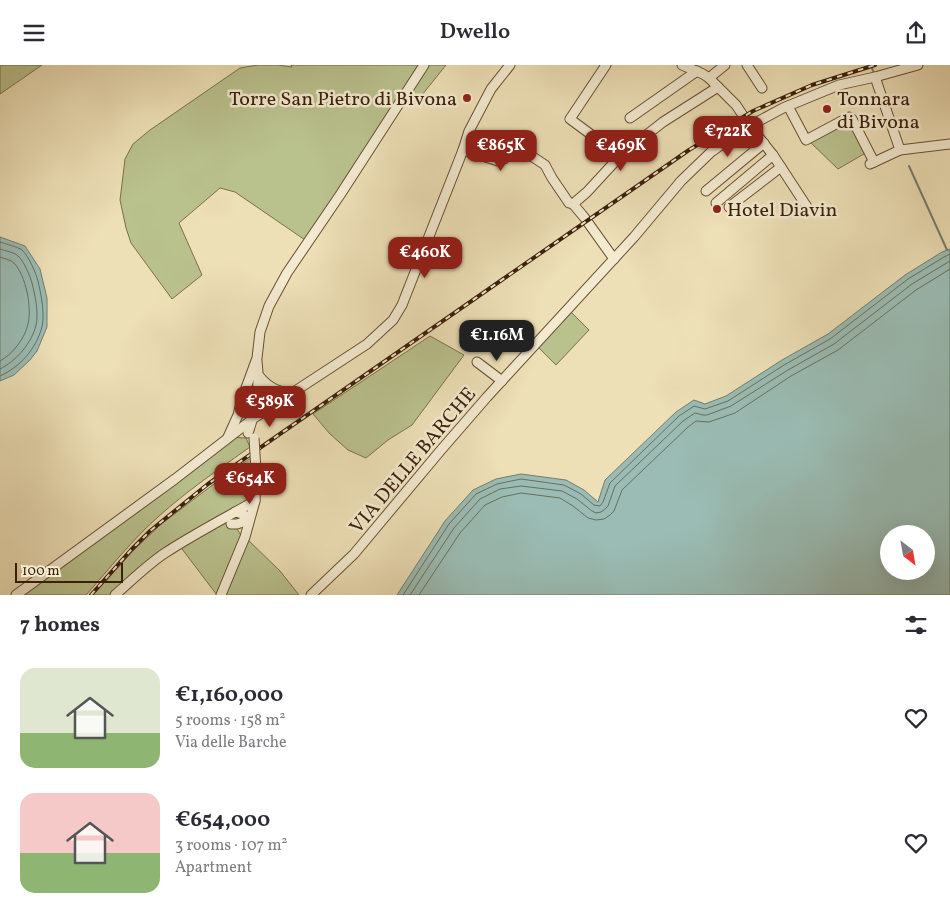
<!DOCTYPE html>
<html lang="en">
<head>
<meta charset="utf-8">
<style>
  :root { --surface:#fff; --page:#f2f2f3; --text:#2b2b33; --muted:#7c7c81; --accent:#8f2418 }
  body { margin:0; font-family:Vollkorn,serif; background:var(--page); color:var(--text); height:100vh; display:flex; flex-direction:column; font-size:19px; white-space:nowrap }
  * { box-sizing:border-box; margin:0 }
  p { font-size:16px; color:var(--muted) }
  .icon { flex:none; width:28px; height:28px; fill:none; stroke:currentColor; stroke-width:2; stroke-linecap:round; stroke-linejoin:round }
  .map { position:relative; height:530px; overflow:hidden }
  .drawer { display:flex; flex-direction:column; background:var(--surface); flex:1 }
  .drawer>* { flex:none }
  .needle { width:32px; rotate:149deg }
  .fabs { position:absolute; left:880px; top:460px; display:grid; gap:10px }
  .fabs a { display:grid; place-items:center; width:55px; height:55px; border-radius:50%; background:var(--surface); box-shadow:0 5px 20px #0002; font-size:25px }
  .scale { position:absolute; left:15px; bottom:12px; width:108px; box-sizing:border-box; padding-left:5px; border:2px solid #3b1f09; border-top:0; font-size:14px; line-height:18px; white-space:nowrap; color:#3b1f09; -webkit-text-stroke:4px #f3ead0; paint-order:stroke }
  .price { position:absolute; translate:-50% -42px; padding:0 11px; border-radius:10px; background:var(--accent); color:#fff; font-size:16px; line-height:32px; filter:drop-shadow(0 1px 2px #0008) }
  .price::after { content:''; position:absolute; left:50%; top:30px; width:15px; height:11px; margin-left:-8px; background:inherit; clip-path:polygon(0 0,100% 0,50% 100%) }
  .price.current { background:#222; color:#fff }
  ul { padding:0; list-style:none }
  li { display:flex; align-items:center; gap:15px; height:125px; padding:0 20px }
  li span { display:grid; place-items:center; flex:none; width:140px; height:100px; border-radius:15px; color:#555 }
  li>.icon { margin-inline-start:auto }
  span .icon { width:60px; height:60px; fill:#fffc; stroke-width:1 }
  li b { font-size:21px }
  h2 { display:flex; justify-content:space-between; align-items:center; height:60px; padding:0 20px; font-size:21px }
  header { display:flex; justify-content:space-between; align-items:center; height:65px; padding:0 20px; background:var(--surface); font-size:22px; font-weight:600 }
  .map>svg:first-child { display:block }
</style>
</head>
<body>
<header><svg class="icon" aria-label="menu" viewBox="0 0 24 24"><path d="M4 6h16M4 12h16M4 18h16"/></svg>Dwello<svg class="icon" aria-label="share" viewBox="0 0 24 24"><path d="M12 15V3M7 8l5-5 5 5M5 13v7h14v-7"/></svg></header>
<div class="map">
<svg width="950" height="530" viewBox="0 0 950 530">
  <rect width="100%" height="100%" fill="#eddfb6"/>
  <filter id="stains"><feTurbulence type="fractalNoise" baseFrequency=".004" numOctaves="4"/><feColorMatrix values="0 0 0 0 .2 0 0 0 0 .09 0 0 0 0 .02 0 0 0 .5 -.17"/></filter>
  <radialGradient id="worn" r=".72"><stop offset=".6" stop-color="#630" stop-opacity="0"/><stop offset="1" stop-color="#630" stop-opacity=".3"/></radialGradient>
  <!-- green -->
  <g fill="#b9c18d" stroke="#7a704b">
    <path d="M0 0H42L0 29Z"/>
    <path d="M258 0H278L292 2 291 0H446L414 40 402 34 308 177 235 127 220 123 179 158 202 210 172 234 131 178 126 163 120 135 125 94 133 79 150 65 240 3Z"/>
    <path d="M849 52 869 86 838 104 808 75Z"/>
    <path d="M571 247 589 265 556 300 538 282Z"/>
    <path d="M430 271 464 290 412 360 388 375 366 393 348 385 330 369 313 349Z"/>
    <path d="M228 372 246 373 250 382C219 404 187 426 159 451 132 475 110 503 86 530H16Z"/>
    <path d="M251 393 255 436 220 456C233 457 238 463 243 475L245 472 280 506 299 530H217L179 480 115 530H93L134 485 160 460 227 409Z"/>
  </g>
  <!-- water -->
  <g fill="#9abcb4" stroke="#747d70" fill-rule="evenodd">
    <path d="M0 172 25 181 40 204 47 233V262L37 286 30 295 14 310 0 316Z"/>
    <path d="M950 184V530H397L445 456 473 425 496 414 521 409 566 415 584 425 598 437 605 415 676 347 694 335 705 339 726 331 782 295 828 269 905 210 942 187ZM889 469H926V506H889Z"/>
  </g>
  <g fill="none" stroke-linecap="round" stroke-linejoin="round">
    <!-- shore -->
    <g stroke="#6a6e5e" stroke-width="1">
      <path d="M0 177C6 179 18 182 22 185 28 190 36 208 38 216 41 229 45 249 42 262 36 284 20 302 0 311"/>
      <path d="M0 184C5 186 14 187 18 191 24 196 30 211 32 218 35 230 39 248 36 260 32 278 16 296 0 304"/>
      <path d="M0 192C5 194 11 195 14 198 26 211 32 242 28 259 25 273 13 289 0 296"/>
      <path d="M403 530 449 459 476 429 497 419 521 414 564 420 581 429 594 440 600 441 603 437 610 418 679 351 694 341 705 344 728 336 784 300 830 274 908 214 944 192 950 189"/>
      <path d="M410 530 454 463 480 434 500 424 521 421 562 426 577 434 592 446 596 448 601 447 605 444 608 441 615 421 683 356 695 348 703 350H707L731 341 788 305 834 279 912 219 950 196"/>
      <path d="M419 530 460 468 485 440 502 432 521 428 560 433 573 441 588 453 596 455 604 454 610 450 614 446 622 425 688 362 696 356 709 357 735 348 791 311 838 285 916 225 950 204"/>
    </g>
    <!-- stream -->
    <g stroke="#747d70" stroke-width="2">
      <path d="M871 0 873 6"/>
      <path d="M909 101 947 185"/>
    </g>
    <defs>
      <g id="minor">
        <path d="M606 0 570 54 620 91"/>
        <path d="M682 0 703 9 709 13 736 40 750 61 773 90 809 145"/>
        <path d="M747 0 762 23"/>
        <path d="M709 13 725 0"/>
        <path d="M788 41 806 75 849 52 852 54 874 97"/>
        <path d="M630 53 697 6"/>
        <path d="M463 85 498 96 504 94 509 87 515 86 533 92 545 100 552 113 569 138 573 139 587 127 622 89 663 57 718 22"/>
        <path d="M900 85 950 79"/>
        <path d="M870 99 900 85 875 12"/>
        <path d="M706 126 764 78"/>
        <path d="M716 138 773 90"/>
        <path d="M573 139 584 152 614 194"/>
        <path d="M729 142 781 102"/>
        <path d="M477 297 502 316"/>
        <path d="M259 311C269 323 276 325 290 329"/>
        <path d="M248 368C257 344 260 321 257 296"/>
        <path d="M228 372 238 350 243 331 257 293 260 267 269 241 287 208 340 130 424 0"/>
        <path d="M231 459H237L249 455C246 450 242 448 235 447"/>
        <path d="M16 530 175 414 254 353 367 279 393 255 402 240 463 85 469 66 491 24 510 0"/>
        <path d="M115 530C131 516 147 500 165 488 194 469 225 453 255 436"/>
        <path d="M221 530 245 472 255 436 256 405"/>
        <path d="M311 530 354 489 441 385 487 332 634 172 681 116 711 87 744 64 783 43 839 20 875 12 918 0"/>
      </g>
    </defs>
    <!-- minor casing -->
    <use href="#minor" stroke="#684f34" stroke-width="11"/>
    <!-- minor -->
    <use href="#minor" stroke="#f3ead0" stroke-width="9"/>
    <defs>
      <path id="rail" d="M91 530 131 485 150 466 208 419 689 85 753 46 812 20 875 0"/>
    </defs>
    <!-- rail casing -->
    <use href="#rail" stroke="#3b1f09" stroke-width="4"/>
    <!-- rail -->
    <use href="#rail" stroke="#f3ead0" stroke-width="2" stroke-dasharray="5.5" stroke-linecap="butt"/>
    <defs>
      <path id="minor-bridge" d="M254 373 256 405"/>
    </defs>
    <!-- minor-bridge casing -->
    <use href="#minor-bridge" stroke="#684f34" stroke-width="11" stroke-linecap="butt"/>
    <!-- minor-bridge -->
    <use href="#minor-bridge" stroke="#f3ead0" stroke-width="9"/>
  </g>
  <!-- markers -->
  <g fill="#8f2418" stroke="#f3ead0" stroke-width="2">
    <circle cx="467" cy="33" r="5"/>
    <circle cx="827" cy="44" r="5"/>
    <circle cx="717" cy="144" r="5"/>
  </g>
  <g text-anchor="middle" stroke-width="5" stroke-linejoin="round" paint-order="stroke">
    <!-- poi labels -->
    <g font-size="20" fill="#3b1f09" stroke="#f3ead0" text-anchor="start">
      <text x="457" y="40" text-anchor="end">Torre San Pietro di Bivona</text>
      <text x="837" y="40">Tonnara<tspan x="837" dy="23">di Bivona</tspan></text>
      <text x="727" y="151">Hotel Diavin</text>
    </g>
    <!-- street labels -->
    <g font-size="20" fill="#3b1f09" stroke="#f3ead0">
      <text transform="translate(412 395) rotate(-50)" y="7">VIA DELLE BARCHE</text>
    </g>
  </g>
  <rect width="100%" height="100%" filter="url(#stains)"/>
  <rect width="100%" height="100%" fill="url(#worn)"/>
</svg>
<div class="fabs">
<a><svg class="needle" viewBox="-14 -14 28 28"><path d="M0-13l5 13h-10z" fill="#e53935"/><path d="M0 13l5-13h-10z" fill="#7c7c81"/></svg></a>
</div>
<div class="scale">100 m</div>
<b class="price" style="left:728px;top:93px">€722K</b>
<b class="price" style="left:501px;top:107px">€865K</b>
<b class="price" style="left:621px;top:107px">€469K</b>
<b class="price" style="left:425px;top:214px">€460K</b>
<b class="price current" style="left:497px;top:297px">€1.16M</b>
<b class="price" style="left:270px;top:363px">€589K</b>
<b class="price" style="left:250px;top:440px">€654K</b>
</div>
<section class="drawer">
<h2>7 homes<svg class="icon" aria-label="filters" viewBox="0 0 24 24"><path d="M4 7h16M4 17h16"/><circle cx="9" cy="7" r="2"/><circle cx="15" cy="17" r="2"/></svg></h2>
<ul>
<li><span style="background:linear-gradient(#dfe7d0 65%,#8fb573 0)"><svg class="icon" aria-label="home" viewBox="0 0 24 24"><path d="M3 11l9-7 9 7M6 9v11h12V9"/></svg></span><div><b>€1,160,000</b><p>5 rooms · 158 m²</p><p>Via delle Barche</p></div><svg class="icon" aria-label="heart" viewBox="0 0 24 24"><path d="M12 20l-8-8c-3-5 5-10 8-4 3-6 11-1 8 4z"/></svg></li>
<li><span style="background:linear-gradient(#f6c9c9 60%,#8fb573 0)"><svg class="icon" aria-label="home" viewBox="0 0 24 24"><path d="M3 11l9-7 9 7M6 9v11h12V9"/></svg></span><div><b>€654,000</b><p>3 rooms · 107 m²</p><p>Apartment</p></div><svg class="icon" aria-label="heart" viewBox="0 0 24 24"><path d="M12 20l-8-8c-3-5 5-10 8-4 3-6 11-1 8 4z"/></svg></li>
</ul>
</section>
</body>
</html>
